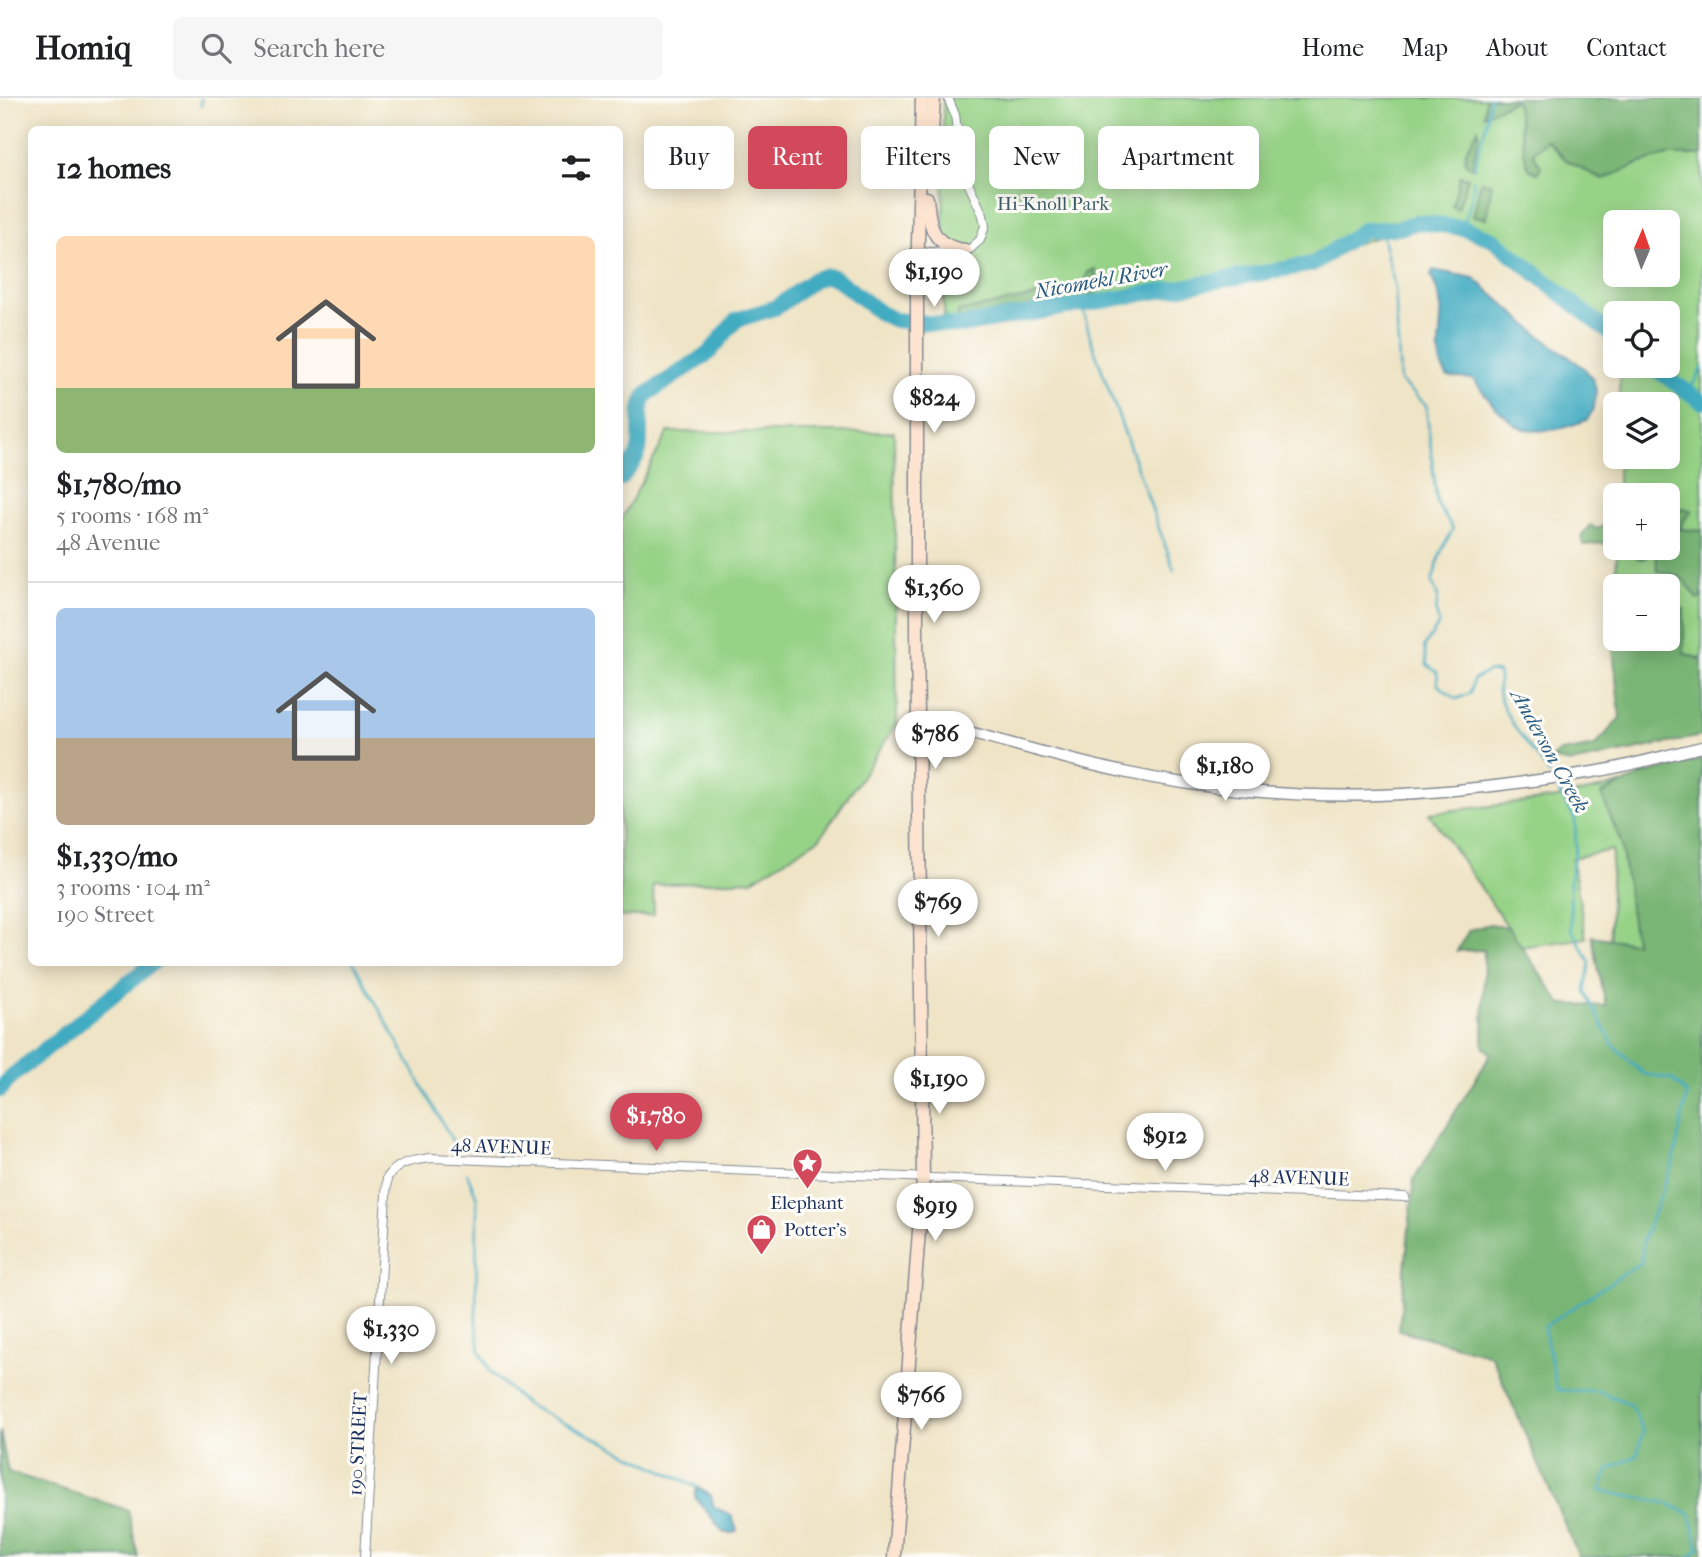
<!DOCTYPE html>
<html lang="en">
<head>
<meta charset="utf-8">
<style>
  :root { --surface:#fff; --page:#f6f6f6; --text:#202124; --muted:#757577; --line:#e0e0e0; --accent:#d1495b }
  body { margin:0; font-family:"IM FELL French Canon",serif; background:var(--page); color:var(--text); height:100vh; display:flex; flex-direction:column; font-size:26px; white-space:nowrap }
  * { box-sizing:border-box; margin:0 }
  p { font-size:23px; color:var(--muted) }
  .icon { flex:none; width:38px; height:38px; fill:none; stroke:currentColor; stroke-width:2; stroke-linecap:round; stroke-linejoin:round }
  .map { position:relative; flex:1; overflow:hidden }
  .drawer { position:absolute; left:28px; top:28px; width:595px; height:840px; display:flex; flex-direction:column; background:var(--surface); border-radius:10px; box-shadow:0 4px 18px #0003 }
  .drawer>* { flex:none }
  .banner { position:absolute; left:644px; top:28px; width:665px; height:63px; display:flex; gap:14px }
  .needle { width:46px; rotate:2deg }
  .tools { position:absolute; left:1603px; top:112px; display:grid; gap:14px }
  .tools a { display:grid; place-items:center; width:77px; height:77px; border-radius:10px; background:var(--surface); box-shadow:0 4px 18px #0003; font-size:35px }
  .price { position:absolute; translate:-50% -60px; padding:0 16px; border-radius:24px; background:#fff; color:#222; font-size:23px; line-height:46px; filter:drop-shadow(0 2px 4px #0008) }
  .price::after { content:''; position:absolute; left:50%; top:42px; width:21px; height:16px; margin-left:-10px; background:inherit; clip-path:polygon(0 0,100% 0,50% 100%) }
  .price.active { background:var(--accent); color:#fff }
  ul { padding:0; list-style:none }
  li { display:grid; align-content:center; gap:14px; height:371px; padding:0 28px }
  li+li { border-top:2px solid var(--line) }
  li span { display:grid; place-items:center; height:217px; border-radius:10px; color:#555 }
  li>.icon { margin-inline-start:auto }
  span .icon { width:126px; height:126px; fill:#fffc; stroke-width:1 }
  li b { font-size:30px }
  h2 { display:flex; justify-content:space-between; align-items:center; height:84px; padding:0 28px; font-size:30px }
  .pill { padding:0 24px; border-radius:10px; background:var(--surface); box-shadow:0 4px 18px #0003; font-size:24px; line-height:63px }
  .pill.active { background:var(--accent); color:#fff }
  header { display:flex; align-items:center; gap:42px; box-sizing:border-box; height:98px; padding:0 35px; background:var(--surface); border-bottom:2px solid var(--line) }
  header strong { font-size:33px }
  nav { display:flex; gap:38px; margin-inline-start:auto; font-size:24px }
  .search { width:490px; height:63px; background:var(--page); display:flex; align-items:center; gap:18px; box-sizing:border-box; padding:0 24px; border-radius:10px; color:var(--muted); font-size:26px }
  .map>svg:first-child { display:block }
</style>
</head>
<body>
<header>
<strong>Homiq</strong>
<div class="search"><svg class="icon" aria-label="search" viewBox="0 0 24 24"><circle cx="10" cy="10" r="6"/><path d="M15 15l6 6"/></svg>Search here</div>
<nav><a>Home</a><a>Map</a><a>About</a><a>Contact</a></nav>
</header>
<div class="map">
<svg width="1702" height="1459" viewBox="0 0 1702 1459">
  <rect width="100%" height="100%" fill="#fdfcf7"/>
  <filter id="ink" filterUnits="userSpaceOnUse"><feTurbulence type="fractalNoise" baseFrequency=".0143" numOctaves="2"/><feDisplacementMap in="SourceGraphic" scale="14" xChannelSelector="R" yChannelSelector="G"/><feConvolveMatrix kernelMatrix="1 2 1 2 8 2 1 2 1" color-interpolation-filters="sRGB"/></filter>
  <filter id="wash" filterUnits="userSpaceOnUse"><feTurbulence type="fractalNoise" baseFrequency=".00686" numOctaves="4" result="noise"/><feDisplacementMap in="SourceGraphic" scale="28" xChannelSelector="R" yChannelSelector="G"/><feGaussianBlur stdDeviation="1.57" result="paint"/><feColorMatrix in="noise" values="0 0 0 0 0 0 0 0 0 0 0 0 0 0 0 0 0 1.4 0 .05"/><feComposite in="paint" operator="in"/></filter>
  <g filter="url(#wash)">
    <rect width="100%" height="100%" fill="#efe4c6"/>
    <!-- green -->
    <g fill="#97d387" stroke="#598172" stroke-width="2" fill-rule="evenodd">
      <path d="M943 0H1702V560L1679 559 1668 525V488H1616L1617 450H1668V397H1618V359H1668V306H1619L1620 268H1668V215H1615V237L1492 148 1461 133 1431 128 1408 130 1285 167 1183 191 1096 203 988 224H968L944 220ZM1615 124H1668V177H1615Z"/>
      <path d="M668 334H894L897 626 820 740 752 782 653 787 654 817 620 819V424Z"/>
      <path d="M1702 669 1603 1100 1612 752 1572 760 1586 840 1522 849 1429 715 1552 701Z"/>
    </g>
    <!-- forest -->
    <g fill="#79b574" stroke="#4a7269" stroke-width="2">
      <path d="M1486 0H1702V57H1668L1638 66 1603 82 1566 62 1547 42 1533 55 1541 69 1537 75 1529 71C1520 49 1522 25 1515 2L1484 17Z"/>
      <path d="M1478 31 1479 36 1472 69 1466 66 1465 55Z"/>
      <path d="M1460 78 1468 80 1458 111 1452 108Z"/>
      <path d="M1481 83 1492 86 1486 120 1473 118Z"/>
      <path d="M1095 171 1097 194 1086 199 959 221 957 214 1055 194 1084 185 1088 174Z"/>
      <path d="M1615 409V450H1646V460L1640 461 1626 453 1612 455 1605 445 1583 447 1582 437 1590 427 1597 431 1602 429Z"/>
      <path d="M1684 410 1692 413 1683 423 1680 431 1702 433V500L1698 501C1685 482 1681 475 1657 473L1656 450H1668V411Z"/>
      <path d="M1668 508 1684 511V555L1702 562V638L1571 665 1552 661 1557 655 1595 648 1620 620 1613 550 1615 538V541H1668Z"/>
      <path d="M1702 661V1459H1579L1491 1257 1399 1232 1414 1081 1491 956 1483 948 1484 852 1457 853 1469 832 1490 826 1508 829 1561 906 1606 908 1592 838 1635 845 1621 744 1601 696 1644 676Z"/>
      <path d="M0 1333 8 1374 128 1412 138 1459H0Z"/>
    </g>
    <!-- water -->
    <g fill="#41abc1" stroke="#2e6d90" stroke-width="2">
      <path d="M1433 172 1474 180 1539 237 1584 270 1593 281 1596 292 1594 311 1587 322 1563 330 1542 333 1524 331 1514 326 1494 308 1473 281 1448 279C1432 259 1442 239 1441 215 1441 201 1437 190 1431 178Z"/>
      <path d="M697 1389 711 1398 714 1409 731 1417 737 1432 734 1435H724L695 1399Z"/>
    </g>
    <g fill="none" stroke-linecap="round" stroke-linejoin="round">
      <!-- stream -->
      <g stroke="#41abc1" stroke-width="2.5">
        <path d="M201 8V0"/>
        <path d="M1474 70 1486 26 1490 0"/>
        <path d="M1463 130 1474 91 1473 83"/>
        <path d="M1381 132 1395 190 1400 283 1426 307 1437 406 1453 431 1441 454 1432 484 1438 499 1436 513 1439 526 1424 549 1427 567 1437 574 1438 587 1457 601 1470 595 1473 582 1489 573 1498 575C1501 582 1498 583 1498 590 1497 598 1504 610 1507 616 1519 639 1536 655 1549 676"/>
        <path d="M1082 206 1090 239 1174 472"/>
        <path d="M1688 295 1702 270"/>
        <path d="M1552 682 1575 721 1576 749 1570 782 1571 830 1590 864 1585 894 1613 947 1644 976 1672 981 1687 996 1673 1065 1644 1140 1641 1164 1544 1229 1557 1292 1598 1293 1630 1306 1643 1333 1637 1358 1609 1371 1600 1393 1666 1405 1690 1416 1699 1451 1690 1459"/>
        <path d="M353 864 458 1053"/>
        <path d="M467 1075 477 1100 476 1224 480 1253 491 1274 525 1306 697 1389"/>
      </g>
      <!-- river -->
      <g stroke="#41abc1" stroke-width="16">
        <path d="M1651 268 1702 304"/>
        <path d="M620 381C627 372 636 364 639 352 642 335 636 310 647 296L709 255 736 222 777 209 815 181 825 178 833 179 842 185 880 215 895 222 960 228 1313 166 1363 132 1399 130 1418 124 1463 130 1493 141 1615 239"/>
        <path d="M0 992 12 978 154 864"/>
      </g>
    </g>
  </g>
  <g filter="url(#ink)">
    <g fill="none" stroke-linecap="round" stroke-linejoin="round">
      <defs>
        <g id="minor">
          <path d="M918 155 970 151 980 142 985 128 983 117 963 74 955 17 948 0"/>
          <path d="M365 1459 387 1080C399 1063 411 1063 431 1060L1405 1099"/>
        </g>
        <path id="tertiary" d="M918 620C986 638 1054 659 1123 674 1202 691 1297 700 1377 697 1450 695 1522 685 1593 674 1630 668 1666 657 1702 649"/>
        <g id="secondary">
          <path d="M927 72 932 35 934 0"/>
          <path d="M927 100C930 129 932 148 965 152"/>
          <path d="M894 1459 923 1081 917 529V181L922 0"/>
        </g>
      </defs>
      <!-- minor casing -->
      <use href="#minor" stroke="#858a92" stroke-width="10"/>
      <!-- tertiary casing -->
      <use href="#tertiary" stroke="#858a92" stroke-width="13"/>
      <!-- secondary casing -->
      <use href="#secondary" stroke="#858a92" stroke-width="15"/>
      <!-- minor -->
      <use href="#minor" stroke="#fff" stroke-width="8"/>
      <!-- tertiary -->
      <use href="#tertiary" stroke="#fff" stroke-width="10"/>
      <!-- secondary -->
      <use href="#secondary" stroke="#fde4d1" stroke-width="12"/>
    </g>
  </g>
  <!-- icons -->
  <defs>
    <symbol id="sight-pin" viewBox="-11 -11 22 30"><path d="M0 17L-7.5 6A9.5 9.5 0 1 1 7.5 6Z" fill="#d1495b" stroke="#fdfcf7"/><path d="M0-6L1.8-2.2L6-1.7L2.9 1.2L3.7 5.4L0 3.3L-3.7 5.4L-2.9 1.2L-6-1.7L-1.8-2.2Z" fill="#fff"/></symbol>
    <symbol id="shop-pin" viewBox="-11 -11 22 30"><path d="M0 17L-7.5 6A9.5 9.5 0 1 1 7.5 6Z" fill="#d1495b" stroke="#fdfcf7"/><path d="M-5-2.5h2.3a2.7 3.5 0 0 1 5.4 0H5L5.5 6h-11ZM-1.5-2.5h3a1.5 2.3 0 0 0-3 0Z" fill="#fff"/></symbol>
  </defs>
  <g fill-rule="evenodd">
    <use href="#sight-pin" x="790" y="1048" width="35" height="47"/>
    <use href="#shop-pin" x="744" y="1114" width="35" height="47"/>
  </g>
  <g text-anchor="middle" stroke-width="6" stroke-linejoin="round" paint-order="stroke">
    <!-- park labels -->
    <g font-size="19" fill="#40606a" stroke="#fdfcf7">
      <text x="1053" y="112">Hi-Knoll Park</text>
    </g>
    <!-- street labels -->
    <g font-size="19" fill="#1b2f5e" stroke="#fdfcf7">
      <text transform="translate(501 1048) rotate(2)" y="7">48 AVENUE</text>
      <text transform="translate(1299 1079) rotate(2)" y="7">48 AVENUE</text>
      <text transform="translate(357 1346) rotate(-87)" y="7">190 STREET</text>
    </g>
    <!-- poi labels -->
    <g font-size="19" fill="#1b2f5e" stroke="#fdfcf7">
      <text x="807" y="1111">Elephant</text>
      <text x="784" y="1138" text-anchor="start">Potter's</text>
    </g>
    <!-- water labels -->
    <g font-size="21" font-style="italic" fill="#285a81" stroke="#fdfcf7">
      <text transform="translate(1101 182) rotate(-10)" y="7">Nicomekl River</text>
      <text transform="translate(1550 653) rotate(61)" y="7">Anderson Creek</text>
    </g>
  </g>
</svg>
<div class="tools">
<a><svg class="needle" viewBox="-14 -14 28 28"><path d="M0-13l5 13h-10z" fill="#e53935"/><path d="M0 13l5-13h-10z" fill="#757577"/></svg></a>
<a><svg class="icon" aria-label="locate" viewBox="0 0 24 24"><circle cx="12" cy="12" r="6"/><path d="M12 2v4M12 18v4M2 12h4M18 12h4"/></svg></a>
<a><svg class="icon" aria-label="layers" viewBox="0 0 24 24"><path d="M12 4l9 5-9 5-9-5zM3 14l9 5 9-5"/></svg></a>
<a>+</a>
<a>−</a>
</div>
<b class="price" style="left:934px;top:211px">$1,190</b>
<b class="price" style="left:934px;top:337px">$824</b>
<b class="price" style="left:934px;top:527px">$1,360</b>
<b class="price" style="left:935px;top:673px">$786</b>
<b class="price" style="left:1225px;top:705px">$1,180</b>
<b class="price" style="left:938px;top:841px">$769</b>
<b class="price" style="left:939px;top:1018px">$1,190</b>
<b class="price active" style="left:656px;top:1055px">$1,780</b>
<b class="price" style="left:1165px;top:1075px">$912</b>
<b class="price" style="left:935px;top:1145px">$919</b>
<b class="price" style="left:391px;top:1268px">$1,330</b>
<b class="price" style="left:921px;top:1334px">$766</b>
<div class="banner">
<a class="pill">Buy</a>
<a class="pill active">Rent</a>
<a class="pill">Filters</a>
<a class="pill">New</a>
<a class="pill">Apartment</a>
</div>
<section class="drawer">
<h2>12 homes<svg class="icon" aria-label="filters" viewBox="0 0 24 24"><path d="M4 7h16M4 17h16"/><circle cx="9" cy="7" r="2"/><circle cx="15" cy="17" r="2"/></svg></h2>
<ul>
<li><span style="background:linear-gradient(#ffd9b3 70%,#8fb573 0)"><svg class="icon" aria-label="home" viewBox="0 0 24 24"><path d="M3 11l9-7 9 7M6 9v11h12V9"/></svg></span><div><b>$1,780/mo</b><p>5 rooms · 168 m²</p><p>48 Avenue</p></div></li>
<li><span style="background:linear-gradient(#a9c7e8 60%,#b9a48a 0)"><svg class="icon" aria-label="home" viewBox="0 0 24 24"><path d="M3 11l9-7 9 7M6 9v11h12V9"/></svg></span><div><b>$1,330/mo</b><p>3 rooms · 104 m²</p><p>190 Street</p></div></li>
</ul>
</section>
</div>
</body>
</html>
